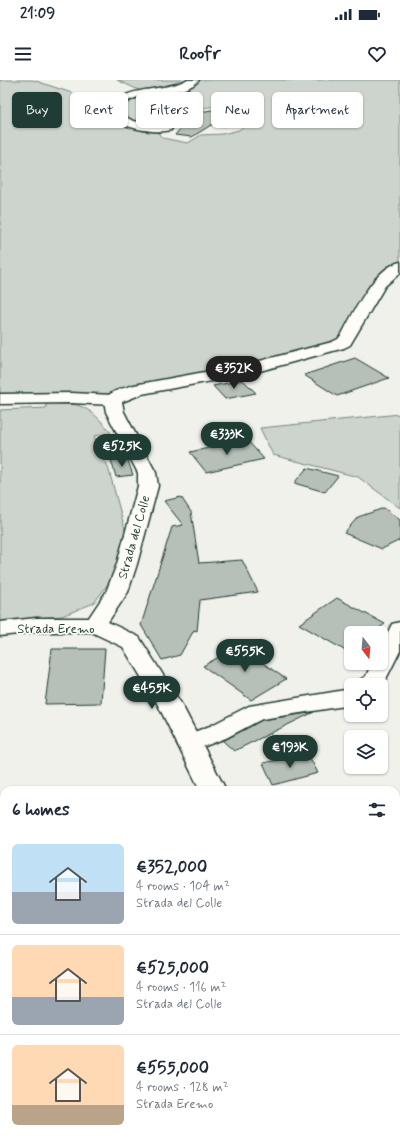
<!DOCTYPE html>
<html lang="en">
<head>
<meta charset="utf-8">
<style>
  :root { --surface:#fff; --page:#f2f2f3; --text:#1f2937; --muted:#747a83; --line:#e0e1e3; --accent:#1f3d34 }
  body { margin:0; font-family:Mynerve,sans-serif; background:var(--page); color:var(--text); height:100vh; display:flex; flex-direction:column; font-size:15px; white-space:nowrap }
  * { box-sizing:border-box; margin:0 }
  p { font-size:13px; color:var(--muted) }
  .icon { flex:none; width:22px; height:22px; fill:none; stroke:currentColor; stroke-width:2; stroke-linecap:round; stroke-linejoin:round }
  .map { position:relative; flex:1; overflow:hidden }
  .side { position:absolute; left:0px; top:706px; width:400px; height:356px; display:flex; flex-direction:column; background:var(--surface); border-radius:12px 12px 0 0; box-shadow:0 1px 3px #0004 }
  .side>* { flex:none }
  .top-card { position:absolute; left:12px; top:12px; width:376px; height:36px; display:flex; gap:8px }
  .needle { width:26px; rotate:164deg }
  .buttons { position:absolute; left:344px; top:546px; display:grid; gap:8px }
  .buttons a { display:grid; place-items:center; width:44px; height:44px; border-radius:6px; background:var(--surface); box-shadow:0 1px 3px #0004; font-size:20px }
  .price { position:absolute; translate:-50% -34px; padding:0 9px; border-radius:14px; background:var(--accent); color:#fff; font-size:13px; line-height:26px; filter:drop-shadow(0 1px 2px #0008) }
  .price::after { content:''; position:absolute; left:50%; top:24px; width:12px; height:9px; margin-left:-6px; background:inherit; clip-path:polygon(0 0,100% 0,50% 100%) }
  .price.current { background:#222; color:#fff }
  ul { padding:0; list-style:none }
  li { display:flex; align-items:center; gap:12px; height:100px; padding:0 12px }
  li+li { border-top:1px solid var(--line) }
  li span { display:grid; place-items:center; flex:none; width:112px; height:80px; border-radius:6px; color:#555 }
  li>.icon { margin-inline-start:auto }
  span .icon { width:48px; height:48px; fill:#fffc; stroke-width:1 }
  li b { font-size:17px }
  h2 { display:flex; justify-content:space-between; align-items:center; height:48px; padding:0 12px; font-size:17px }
  .tag { padding:0 14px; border-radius:6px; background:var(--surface); box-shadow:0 1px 3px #0004; font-size:14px; line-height:36px }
  .tag.current { background:var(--accent); color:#fff }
  .status { display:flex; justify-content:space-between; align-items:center; height:28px; padding:0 20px; background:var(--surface); direction:ltr }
  .status svg { height:11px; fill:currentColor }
  header { display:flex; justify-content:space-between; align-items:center; height:52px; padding:0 12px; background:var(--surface); font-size:18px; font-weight:800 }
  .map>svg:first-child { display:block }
</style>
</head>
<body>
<div class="status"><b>21:09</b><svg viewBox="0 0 49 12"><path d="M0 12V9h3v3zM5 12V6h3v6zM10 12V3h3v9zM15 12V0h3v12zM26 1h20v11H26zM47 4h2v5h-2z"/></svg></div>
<header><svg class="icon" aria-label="menu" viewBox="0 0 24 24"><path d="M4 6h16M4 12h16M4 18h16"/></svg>Roofr<svg class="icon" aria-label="heart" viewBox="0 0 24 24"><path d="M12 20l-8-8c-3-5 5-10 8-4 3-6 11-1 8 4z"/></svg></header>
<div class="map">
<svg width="400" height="1062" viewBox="0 0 400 1062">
  <rect width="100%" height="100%" fill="#f0f1eb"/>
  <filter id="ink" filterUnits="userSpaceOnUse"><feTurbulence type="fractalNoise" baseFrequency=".025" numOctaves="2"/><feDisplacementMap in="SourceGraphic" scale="8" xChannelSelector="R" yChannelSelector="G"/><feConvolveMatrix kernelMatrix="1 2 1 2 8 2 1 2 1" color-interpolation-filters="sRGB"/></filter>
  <g filter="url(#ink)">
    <!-- green -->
    <g fill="#cdd3cd" stroke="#768880">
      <path d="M0 0H33L108 25 111 42 154 47 162 58 188 63 201 55 222 54 239 50 261 31C234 23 207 24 181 35L176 43 168 48 136 43 124 39 119 30 136 18 178 10 194 0H400V186L377 197 338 259 294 273 109 314 0 315Z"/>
      <path d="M117 0H189L172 8 143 12Z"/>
      <path d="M47 321C80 323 90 326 111 353L94 356 108 387 125 449 115 494 94 523 62 536 0 541V330L46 328Z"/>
      <path d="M400 334V428L358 397 273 375 260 348Z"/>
      <path d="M4 1020V1058H156V1062H0V1021Z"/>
    </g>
    <!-- building -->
    <g fill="#b6bfb8" stroke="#1f3d34">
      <path d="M242 24 226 46 211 45 192 57 175 55 185 43 175 42V37Z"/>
      <path d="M355 278 389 298 337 316 304 295Z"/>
      <path d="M243 300 256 313 225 319 213 306Z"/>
      <path d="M247 360 264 379 206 392 190 372Z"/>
      <path d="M127 378 133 395 116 397 111 380Z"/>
      <path d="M307 388 338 396 325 412 294 403Z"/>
      <path d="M181 417 191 432 199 483 242 480 258 512 200 520 197 551 194 550 180 575 162 580 141 545 172 447 183 445 164 421Z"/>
      <path d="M384 428 400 440V460L382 469 344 453 358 437Z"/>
      <path d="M337 518 385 544 372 553H351V574L299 544Z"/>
      <path d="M238 566 286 599 251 620 203 586Z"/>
      <path d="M52 569H105L101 623 45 624Z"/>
      <path d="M314 632 234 671 223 661 262 640Z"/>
      <path d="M308 674 318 693 273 705 263 683Z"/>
    </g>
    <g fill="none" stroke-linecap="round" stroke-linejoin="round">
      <defs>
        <g id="minor">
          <path d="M186 0H199C180 22 127 5 119 33L133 41 171 46 172 48 171 50C155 54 118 48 108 34 118 3 161 14 186 0Z"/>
          <path d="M71 313 113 315 119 316 121 320 119 324 113 325 71 323 0 324V314Z"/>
          <path d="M400 542V571L383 605 381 607V605H357L360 600 366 596 372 583H381V566L392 544Z"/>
          <path d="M351 609V625L262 639 226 658 197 669 189 671 181 669 177 663 181 657 210 646 249 626Z"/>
          <path d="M0 864 4 865V889L0 888Z"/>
          <path d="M153 1058H185L186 1062H154Z"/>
        </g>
        <g id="tertiary">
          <path d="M400 182V193L385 206 350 265 344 268 249 294 142 314 122 322 124 332 156 393 158 406 137 484 128 512 108 542 139 557 182 625 226 710H200L158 625 123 567 87 550 84 545 106 512 117 484 138 406V393L106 332 104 320C110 311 124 308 134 305L248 284 332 262 338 259 342 254C354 232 374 188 400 182Z"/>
          <path d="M396 775 400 776V798L396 797Z"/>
        </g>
        <path id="secondary" d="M36 538H95L103 540 106 545 103 550 95 552H36L0 556V542Z"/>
      </defs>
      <!-- minor casing -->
      <use href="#minor" stroke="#1f3d34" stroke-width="3"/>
      <!-- tertiary casing -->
      <use href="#tertiary" stroke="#1f3d34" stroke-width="3"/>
      <!-- secondary casing -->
      <use href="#secondary" stroke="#1f3d34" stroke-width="3"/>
      <!-- minor -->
      <use href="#minor" fill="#fdfcf7" fill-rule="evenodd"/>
      <!-- tertiary -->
      <use href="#tertiary" fill="#fdfcf7" fill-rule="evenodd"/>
      <!-- secondary -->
      <use href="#secondary" fill="#fdfcf7" fill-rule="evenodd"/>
    </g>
  </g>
  <g text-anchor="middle" stroke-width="3.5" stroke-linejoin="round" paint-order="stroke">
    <!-- street labels -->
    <g font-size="13" fill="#1f3d34" stroke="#fdfcf7">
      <text transform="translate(133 457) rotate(-74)" y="5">Strada del Colle</text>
      <text x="56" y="553">Strada Eremo</text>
    </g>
  </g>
</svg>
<div class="buttons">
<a><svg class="needle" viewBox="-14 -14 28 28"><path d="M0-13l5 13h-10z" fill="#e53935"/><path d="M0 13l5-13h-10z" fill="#747a83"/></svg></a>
<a><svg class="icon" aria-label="locate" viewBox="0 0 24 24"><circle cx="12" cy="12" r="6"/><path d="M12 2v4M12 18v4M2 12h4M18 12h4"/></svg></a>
<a><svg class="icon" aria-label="layers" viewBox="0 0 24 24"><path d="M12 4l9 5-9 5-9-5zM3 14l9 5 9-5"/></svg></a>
</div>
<b class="price current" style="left:234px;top:310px">€352K</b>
<b class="price" style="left:227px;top:376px">€333K</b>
<b class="price" style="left:122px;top:388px">€525K</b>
<b class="price" style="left:245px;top:593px">€555K</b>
<b class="price" style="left:152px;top:630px">€455K</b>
<b class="price" style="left:290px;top:689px">€193K</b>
<div class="top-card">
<a class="tag current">Buy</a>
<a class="tag">Rent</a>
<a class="tag">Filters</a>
<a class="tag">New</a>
<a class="tag">Apartment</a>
</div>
<section class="side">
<h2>6 homes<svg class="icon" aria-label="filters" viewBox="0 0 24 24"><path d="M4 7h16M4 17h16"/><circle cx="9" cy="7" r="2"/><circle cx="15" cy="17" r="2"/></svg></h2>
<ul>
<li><span style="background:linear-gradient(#bfe0f5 60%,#9aa5b1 0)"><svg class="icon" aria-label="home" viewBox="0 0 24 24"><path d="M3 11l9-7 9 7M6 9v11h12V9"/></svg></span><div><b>€352,000</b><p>4 rooms · 104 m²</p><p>Strada del Colle</p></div></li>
<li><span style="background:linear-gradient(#ffd9b3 65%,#9aa5b1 0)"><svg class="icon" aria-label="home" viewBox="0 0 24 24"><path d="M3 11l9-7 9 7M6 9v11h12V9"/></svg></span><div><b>€525,000</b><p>4 rooms · 116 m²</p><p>Strada del Colle</p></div></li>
<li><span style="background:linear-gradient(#ffd9b3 75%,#b9a48a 0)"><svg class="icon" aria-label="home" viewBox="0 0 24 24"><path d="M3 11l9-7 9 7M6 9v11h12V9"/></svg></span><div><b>€555,000</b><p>4 rooms · 128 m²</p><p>Strada Eremo</p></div></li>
</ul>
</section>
</div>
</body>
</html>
